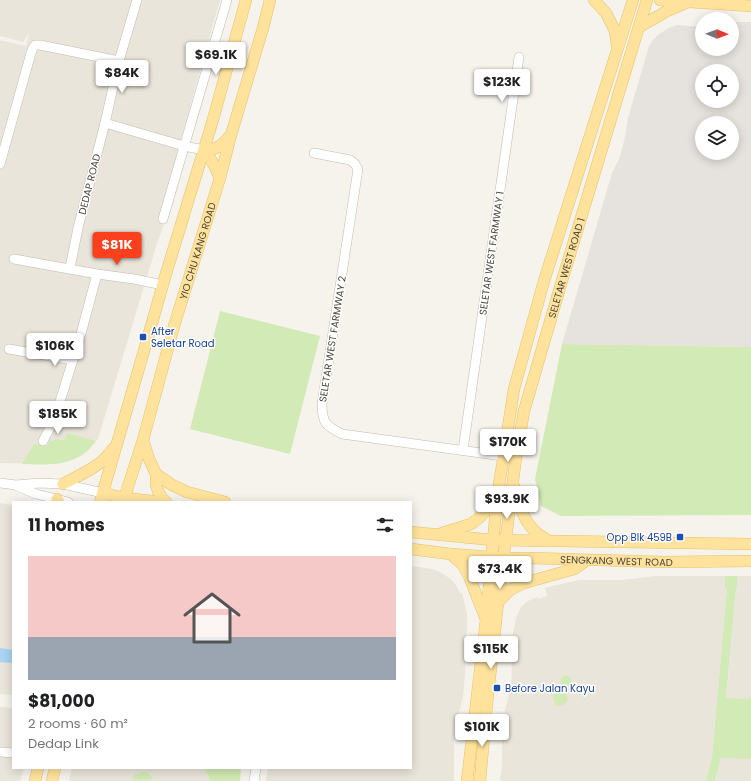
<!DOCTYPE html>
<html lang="en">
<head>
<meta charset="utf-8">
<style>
  :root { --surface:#fff; --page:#f2f2f2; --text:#202124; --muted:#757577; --accent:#fc3f1d }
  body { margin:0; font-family:Poppins,sans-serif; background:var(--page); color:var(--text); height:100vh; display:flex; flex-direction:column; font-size:15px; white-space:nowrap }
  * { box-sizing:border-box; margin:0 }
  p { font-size:13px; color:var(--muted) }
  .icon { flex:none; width:22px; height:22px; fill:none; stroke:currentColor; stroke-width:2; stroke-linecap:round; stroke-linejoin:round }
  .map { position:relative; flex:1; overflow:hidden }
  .sheet { position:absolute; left:12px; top:501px; width:400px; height:268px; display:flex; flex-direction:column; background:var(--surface); border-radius:0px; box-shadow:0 2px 10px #0003 }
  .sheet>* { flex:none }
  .needle { width:26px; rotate:91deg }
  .tools { position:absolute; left:695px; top:12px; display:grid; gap:8px }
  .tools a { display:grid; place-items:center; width:44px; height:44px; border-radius:50%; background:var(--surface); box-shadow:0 2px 10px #0003; font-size:20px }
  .price { position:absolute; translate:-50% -34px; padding:0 9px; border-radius:4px; background:#fff; color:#222; font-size:13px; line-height:26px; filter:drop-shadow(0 1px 2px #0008) }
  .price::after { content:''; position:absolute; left:50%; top:24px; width:12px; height:9px; margin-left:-6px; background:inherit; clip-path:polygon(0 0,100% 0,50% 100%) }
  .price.on { background:var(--accent); color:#fff }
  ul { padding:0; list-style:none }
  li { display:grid; align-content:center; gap:8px; height:212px; padding:0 16px }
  li span { display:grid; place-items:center; height:124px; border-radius:0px; color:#555 }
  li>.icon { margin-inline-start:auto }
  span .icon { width:72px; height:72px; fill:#fffc; stroke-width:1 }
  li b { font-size:17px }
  h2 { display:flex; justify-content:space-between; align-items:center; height:48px; padding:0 16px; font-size:17px }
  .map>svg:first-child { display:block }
</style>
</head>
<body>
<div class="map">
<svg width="751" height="781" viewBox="0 0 751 781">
  <rect width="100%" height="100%" fill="#f6f3ec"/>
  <!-- residential -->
  <g fill="#eae5da">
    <path d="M0 0H220L159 218 166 220 158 240 98 439 88 450 82 455 62 463 53 464 0 463V40L26 46 29 33 23 42 0 36Z"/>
    <path d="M0 503 13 505V695L0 694Z"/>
    <path d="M411 566 432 569 440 572 452 580 457 587 460 593H462L467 614V627L466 642 465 675 463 697 456 725 454 746V781H266L268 768H411Z"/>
    <path d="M656 576H725V588H727L712 757 706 781H500L502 766V729L505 710 511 687 513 633 516 618 521 607 528 601 537 597 538 599 547 596 545 588 579 580H622Z"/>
    <path d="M737 576H751V781H715L721 758 736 588 737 587Z"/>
    <path d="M0 707 13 708V768H24L20 781H0Z"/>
    <path d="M72 768H203L211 781H69Z"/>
  </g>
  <!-- industrial -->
  <path fill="#e6e2dd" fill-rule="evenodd" d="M732 22H751V347L562 344 612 173 620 157 625 137 628 118 649 46 653 40 659 34 669 28 677 25 701 27V24H702V49H732ZM702 71H732V101H702ZM702 123H732V153H702Z"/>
  <!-- green -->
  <g fill="#d2eab5">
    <path d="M220 311 320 336 290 454 190 429Z"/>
    <path d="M562 344 751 347V515L561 516 541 506 535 479Z"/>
    <path d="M67 433 96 441C78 467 50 465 22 464L34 444 47 446 50 441 58 439 64 441Z"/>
    <path d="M725 576H737V588H736L726 698 748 699 751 696V759L721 758 715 781H706L712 757 727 588H725Z"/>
    <circle cx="566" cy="681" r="5.5"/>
    <path d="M560 689C572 694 569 706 557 706 552 700 551 690 560 689Z"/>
    <path d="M203 768H241L240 781H211Z"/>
    <path d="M141 772C147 771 150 774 153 779 146 781 140 781 132 779L134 774H138Z"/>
  </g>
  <!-- water -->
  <path fill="#a9d4f2" d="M0 648 13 650V663L0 662Z"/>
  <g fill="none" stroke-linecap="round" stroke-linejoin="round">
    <defs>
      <g id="minor">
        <path d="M105 123 184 146 204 150"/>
        <path d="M314 153 350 160 355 164 358 169 322 404C322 423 326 426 342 434L503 456"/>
        <path d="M0 164 31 53 33 48 35 45H40L119 61"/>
        <path d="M163 219 227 0"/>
        <path d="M14 259 97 274 134 279 163 285"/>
        <path d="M70 268 78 228 105 123 119 61 137 0"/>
        <path d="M9 349 73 360"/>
        <path d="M43 441 54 420 63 392 82 330 97 274"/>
        <path d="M463 450 519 57"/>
        <path d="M0 483 16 485 39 483 63 484 103 493"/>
        <path d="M17 486 36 494 68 502"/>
        <path d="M0 752 13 753"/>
        <path d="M254 781 256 768"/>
      </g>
      <g id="major">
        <path d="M594 0 606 13 615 31 617 45"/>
        <path d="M660 0 751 6"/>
        <path d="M639 27 667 11 686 3"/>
        <path d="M204 150C217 150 222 145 230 136"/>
        <path d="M204 150C212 159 215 167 220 178"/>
        <path d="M143 440 149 459 156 474V484L158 491 162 498 166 502"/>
        <path d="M156 474 172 485 187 492 225 502"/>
        <path d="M63 484C76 477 90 471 101 462 106 458 110 452 114 448"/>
        <path d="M514 486C519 504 523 522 538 534 541 536 545 538 548 541"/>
        <path d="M103 493 124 498 160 502"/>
        <path d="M57 499 59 502"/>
        <path d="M100 502 148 337 165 277 212 123 246 0"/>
        <path id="s1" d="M123 502 143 440 174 326 220 178 231 135 263 28 270 0"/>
        <path d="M411 532 493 540 751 544"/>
        <path d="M442 533 471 524 479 518 497 498"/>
        <path id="s2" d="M411 549 451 554 503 558H530L664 562 751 561"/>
        <path d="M451 554 463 565 469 576 485 617"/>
        <path d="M498 602 510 590 524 583 574 569 587 560"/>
        <path d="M35 781 38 768"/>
        <path d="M52 781 55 768"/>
        <path d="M467 781 486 620 497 498 514 389 544 281 633 0"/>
        <path id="s3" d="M480 781 486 714 498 602 516 457 524 411 561 284 647 0"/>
      </g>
    </defs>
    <!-- minor casing -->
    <use href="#minor" stroke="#c2bbae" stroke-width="10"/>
    <!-- major casing -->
    <use href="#major" stroke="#e6c16a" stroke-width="12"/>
    <!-- minor -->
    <use href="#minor" stroke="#fff" stroke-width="9"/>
    <!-- major -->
    <use href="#major" stroke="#ffe39c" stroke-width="11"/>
  </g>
  <!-- markers -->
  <g fill="#1a4fb4" stroke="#fff" stroke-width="1.5">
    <rect x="139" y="333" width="8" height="8" rx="2"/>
    <rect x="676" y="533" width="8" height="8" rx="2"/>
    <rect x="493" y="684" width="8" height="8" rx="2"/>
  </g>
  <g text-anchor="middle" stroke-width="3" stroke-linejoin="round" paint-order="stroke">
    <!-- street labels -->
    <g font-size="10" fill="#4b4439" stroke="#fff">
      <text transform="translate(89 184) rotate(-76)" y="4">DEDAP ROAD</text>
      <text dy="4" stroke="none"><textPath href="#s1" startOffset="262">YIO CHU KANG ROAD</textPath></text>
      <text transform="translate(491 253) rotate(-82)" y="4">SELETAR WEST FARMWAY 1</text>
      <text dy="4" stroke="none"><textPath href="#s3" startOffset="522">SELETAR WEST ROAD 1</textPath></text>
      <text transform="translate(332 339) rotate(-81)" y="4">SELETAR WEST FARMWAY 2</text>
      <text dy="4" stroke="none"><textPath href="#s2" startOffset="206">SENGKANG WEST ROAD</textPath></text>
    </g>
    <!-- transit labels -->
    <g font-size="10" fill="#164399" stroke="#fff" text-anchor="start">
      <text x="151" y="335">After<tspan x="151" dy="12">Seletar Road</tspan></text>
      <text x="672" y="541" text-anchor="end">Opp Blk 459B</text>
      <text x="505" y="692">Before Jalan Kayu</text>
    </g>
  </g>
</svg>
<div class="tools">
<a><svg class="needle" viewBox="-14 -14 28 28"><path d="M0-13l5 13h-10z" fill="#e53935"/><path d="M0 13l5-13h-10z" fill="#757577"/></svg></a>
<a><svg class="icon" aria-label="locate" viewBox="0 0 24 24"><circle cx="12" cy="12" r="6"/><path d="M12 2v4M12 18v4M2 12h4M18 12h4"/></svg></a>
<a><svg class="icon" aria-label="layers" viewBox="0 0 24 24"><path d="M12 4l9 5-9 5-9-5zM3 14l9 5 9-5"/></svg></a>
</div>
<b class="price" style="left:216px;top:76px">$69.1K</b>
<b class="price" style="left:122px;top:94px">$84K</b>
<b class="price" style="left:502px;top:103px">$123K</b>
<b class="price on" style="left:117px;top:266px">$81K</b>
<b class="price" style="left:55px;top:367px">$106K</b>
<b class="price" style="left:58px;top:435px">$185K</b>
<b class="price" style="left:508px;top:463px">$170K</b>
<b class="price" style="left:507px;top:520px">$93.9K</b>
<b class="price" style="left:500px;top:590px">$73.4K</b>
<b class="price" style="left:491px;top:670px">$115K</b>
<b class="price" style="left:482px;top:748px">$101K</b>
<section class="sheet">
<h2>11 homes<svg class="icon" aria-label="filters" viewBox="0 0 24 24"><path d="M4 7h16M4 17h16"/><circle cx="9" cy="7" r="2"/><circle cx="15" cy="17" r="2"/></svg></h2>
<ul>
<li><span style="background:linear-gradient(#f6c9c9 65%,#9aa5b1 0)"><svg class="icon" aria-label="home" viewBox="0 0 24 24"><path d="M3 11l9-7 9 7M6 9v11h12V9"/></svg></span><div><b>$81,000</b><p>2 rooms · 60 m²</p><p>Dedap Link</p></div></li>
</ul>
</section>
</div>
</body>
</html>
